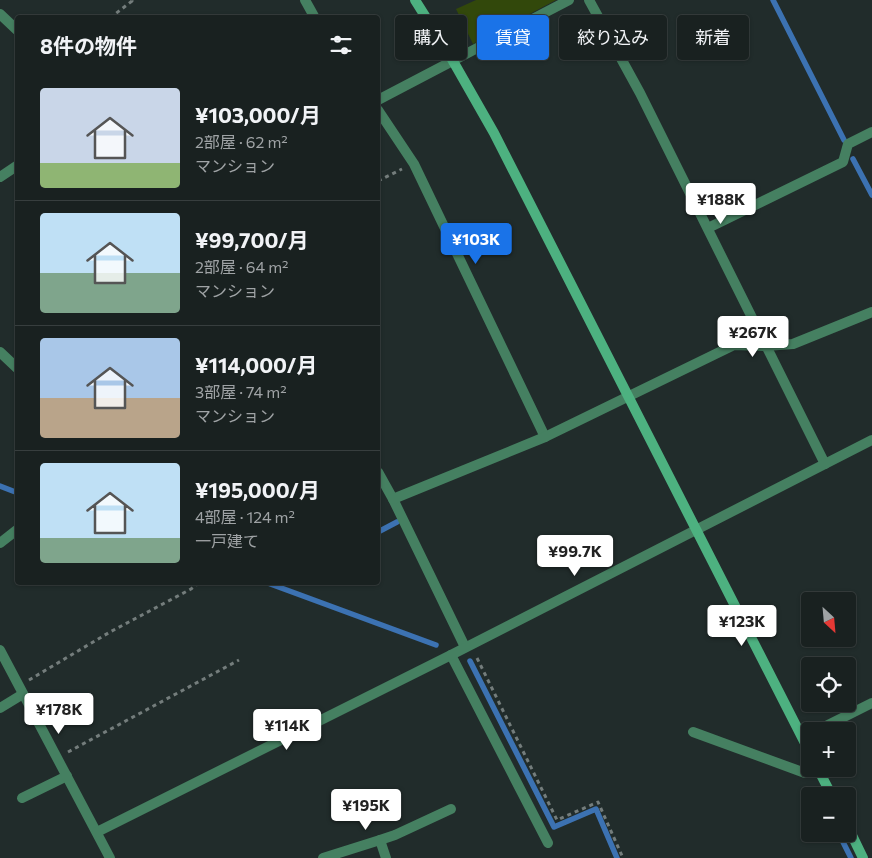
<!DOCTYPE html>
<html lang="ja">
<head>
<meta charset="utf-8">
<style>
  :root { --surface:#192120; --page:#262e2d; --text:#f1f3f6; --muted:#9fa3a5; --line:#373e3e; --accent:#1a73e8 }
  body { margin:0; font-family:Commissioner,"Noto Sans JP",sans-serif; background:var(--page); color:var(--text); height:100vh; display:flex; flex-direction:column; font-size:19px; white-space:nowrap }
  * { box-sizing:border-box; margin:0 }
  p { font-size:16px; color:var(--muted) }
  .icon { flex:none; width:28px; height:28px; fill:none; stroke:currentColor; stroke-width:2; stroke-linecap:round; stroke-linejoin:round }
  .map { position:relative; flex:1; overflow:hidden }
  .drawer { position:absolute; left:15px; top:15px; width:365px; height:570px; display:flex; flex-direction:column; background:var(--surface); border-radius:5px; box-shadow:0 1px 4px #0004,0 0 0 1px var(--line) }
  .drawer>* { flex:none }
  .guide { position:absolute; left:395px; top:15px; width:401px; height:45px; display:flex; gap:10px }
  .needle { width:32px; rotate:154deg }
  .tools { position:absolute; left:801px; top:592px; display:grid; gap:10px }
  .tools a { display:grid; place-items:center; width:55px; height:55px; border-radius:5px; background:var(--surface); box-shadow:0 1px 4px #0004,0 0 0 1px var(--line); font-size:25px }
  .price { position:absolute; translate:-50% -42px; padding:0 11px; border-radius:5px; background:#fff; color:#222; font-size:16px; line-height:32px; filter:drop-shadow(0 1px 2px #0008) }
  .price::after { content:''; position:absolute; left:50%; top:30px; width:15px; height:11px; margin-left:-8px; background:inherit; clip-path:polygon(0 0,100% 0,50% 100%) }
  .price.on { background:var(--accent); color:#fff }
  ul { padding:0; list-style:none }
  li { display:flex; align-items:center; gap:15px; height:125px; padding:0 25px }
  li+li { border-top:1px solid var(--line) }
  li span { display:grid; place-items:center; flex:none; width:140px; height:100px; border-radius:5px; color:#555 }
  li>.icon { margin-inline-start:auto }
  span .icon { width:60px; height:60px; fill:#fffc; stroke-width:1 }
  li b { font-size:21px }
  h2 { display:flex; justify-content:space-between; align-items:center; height:60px; padding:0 25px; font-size:21px }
  .tag { padding:0 18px; border-radius:5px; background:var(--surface); box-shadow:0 1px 4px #0004,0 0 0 1px var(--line); font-size:18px; line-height:45px }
  .tag.on { background:var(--accent); color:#fff }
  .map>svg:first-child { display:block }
</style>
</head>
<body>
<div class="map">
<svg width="872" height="858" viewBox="0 0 872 858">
  <rect width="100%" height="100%" fill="#212c2b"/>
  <!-- green -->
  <path fill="#32480b" d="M476 0H556L473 44 456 9Z"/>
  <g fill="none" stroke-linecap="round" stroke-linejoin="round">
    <!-- stream -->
    <g stroke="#3c72b2" stroke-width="5.5">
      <path d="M773 0 844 140"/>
      <path d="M853 159 872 195"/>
      <path d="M0 486 18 493"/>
      <path d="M378 532 397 522"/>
      <path d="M265 582 436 645"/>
      <path d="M470 661 554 827 596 809 617 858"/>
      <path d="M839 834 851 858"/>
    </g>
    <!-- path -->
    <g stroke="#747d7c" stroke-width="3" stroke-dasharray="4 4" stroke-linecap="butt">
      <path d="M110 18 132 1 131 0"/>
      <path d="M378 181 402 169"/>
      <path d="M477 658 557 820 598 802 623 858"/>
      <path d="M29 680 110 632 191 589 200 582"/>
      <path d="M68 752 239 660"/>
    </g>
    <!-- lane -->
    <g stroke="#458061" stroke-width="10">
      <path d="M0 177 18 165"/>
      <path d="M451 655 548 843"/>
      <path d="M693 732 805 773 814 769"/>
      <path d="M22 798 67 776"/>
      <path d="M380 840 395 835 451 809"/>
    </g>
    <!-- street -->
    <g stroke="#458061" stroke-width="10">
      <path d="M305 0 315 18"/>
      <path d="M589 0 640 93 825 464"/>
      <path d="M0 14 18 31"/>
      <path d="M378 100 569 0"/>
      <path d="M378 110 414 164 545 437"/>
      <path d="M708 228 843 162 848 144 872 132"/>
      <path d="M0 352 18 369"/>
      <path d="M378 472 393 499 465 647"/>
      <path d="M393 499 545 437 734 345 766 346 793 344 872 312"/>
      <path d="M0 543 18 529"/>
      <path d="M0 650 110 858"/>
      <path d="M0 708 23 694"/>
      <path d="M816 731 872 703"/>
      <path d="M97 832 451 655 872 440"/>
      <path d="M323 858 380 840 386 858"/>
    </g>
    <!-- secondary -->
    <g stroke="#4db180" stroke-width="10">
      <path d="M415 0 449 54 494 133 810 753"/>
      <path d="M818 769 832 796"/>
      <path d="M848 827 863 858"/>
    </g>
  </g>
</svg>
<div class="tools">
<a><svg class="needle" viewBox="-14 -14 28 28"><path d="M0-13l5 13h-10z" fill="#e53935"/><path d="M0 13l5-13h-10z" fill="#9fa3a5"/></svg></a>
<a><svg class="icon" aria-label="locate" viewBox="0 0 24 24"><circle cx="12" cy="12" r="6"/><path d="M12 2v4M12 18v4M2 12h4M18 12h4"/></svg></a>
<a>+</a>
<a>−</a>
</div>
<b class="price" style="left:721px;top:225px">¥188K</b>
<b class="price on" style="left:476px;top:265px">¥103K</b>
<b class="price" style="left:753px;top:358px">¥267K</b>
<b class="price" style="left:575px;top:577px">¥99.7K</b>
<b class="price" style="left:742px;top:647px">¥123K</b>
<b class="price" style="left:59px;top:735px">¥178K</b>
<b class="price" style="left:287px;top:751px">¥114K</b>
<b class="price" style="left:366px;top:831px">¥195K</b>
<div class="guide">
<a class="tag">購入</a>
<a class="tag on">賃貸</a>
<a class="tag">絞り込み</a>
<a class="tag">新着</a>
</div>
<section class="drawer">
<h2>8件の物件<svg class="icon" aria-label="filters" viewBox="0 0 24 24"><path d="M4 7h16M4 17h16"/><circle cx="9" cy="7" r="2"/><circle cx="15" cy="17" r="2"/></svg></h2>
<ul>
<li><span style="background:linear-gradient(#c9d6e8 75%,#8fb573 0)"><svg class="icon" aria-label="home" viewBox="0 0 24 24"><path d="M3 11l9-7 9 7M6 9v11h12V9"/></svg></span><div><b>¥103,000/月</b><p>2部屋 · 62 m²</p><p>マンション</p></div></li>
<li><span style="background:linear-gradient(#bfe0f5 60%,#7fa58c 0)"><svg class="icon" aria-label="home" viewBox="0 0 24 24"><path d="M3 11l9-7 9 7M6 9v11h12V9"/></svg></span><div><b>¥99,700/月</b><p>2部屋 · 64 m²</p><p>マンション</p></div></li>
<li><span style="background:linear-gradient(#a9c7e8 60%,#b9a48a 0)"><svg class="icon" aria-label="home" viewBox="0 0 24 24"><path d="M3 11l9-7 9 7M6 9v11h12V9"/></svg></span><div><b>¥114,000/月</b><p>3部屋 · 74 m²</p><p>マンション</p></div></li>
<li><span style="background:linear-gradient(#bfe0f5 75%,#7fa58c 0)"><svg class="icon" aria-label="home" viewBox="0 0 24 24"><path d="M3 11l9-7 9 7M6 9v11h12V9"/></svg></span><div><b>¥195,000/月</b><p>4部屋 · 124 m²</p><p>一戸建て</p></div></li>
</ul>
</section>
</div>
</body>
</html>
